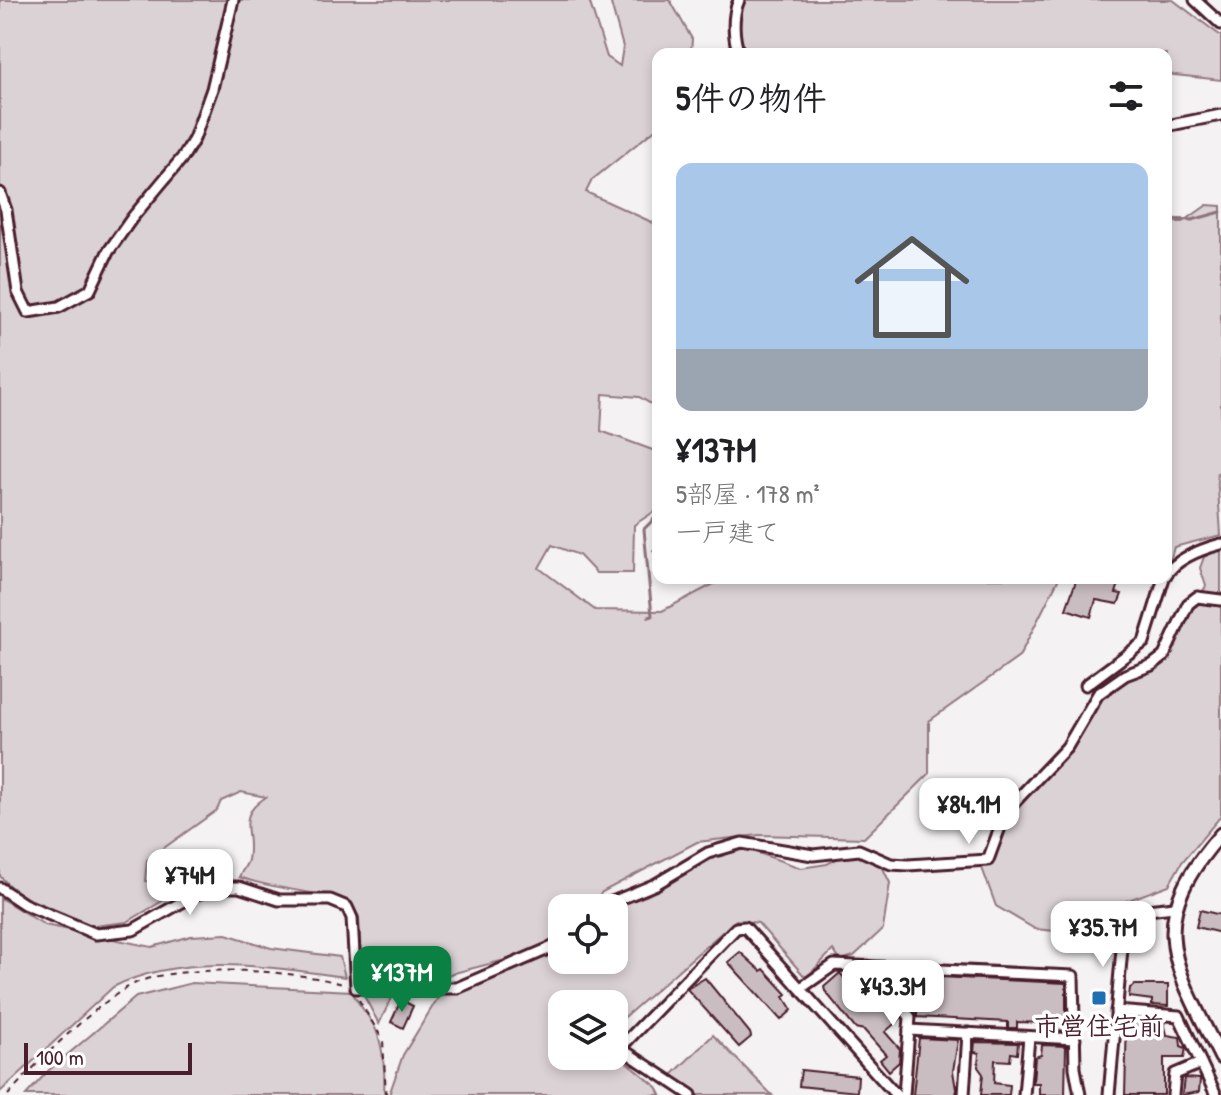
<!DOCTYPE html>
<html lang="ja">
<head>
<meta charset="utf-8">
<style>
  :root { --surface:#fff; --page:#f2f2f2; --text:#202124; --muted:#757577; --line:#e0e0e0; --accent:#0b8043 }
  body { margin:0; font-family:"Patrick Hand","Klee One",sans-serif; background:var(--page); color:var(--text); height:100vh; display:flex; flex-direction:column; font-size:30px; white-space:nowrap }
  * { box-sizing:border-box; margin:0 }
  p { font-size:26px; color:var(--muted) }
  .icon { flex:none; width:44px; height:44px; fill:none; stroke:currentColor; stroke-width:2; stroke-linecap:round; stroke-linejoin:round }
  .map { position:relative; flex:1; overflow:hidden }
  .sheet { position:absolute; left:652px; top:48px; width:520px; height:536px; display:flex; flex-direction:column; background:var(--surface); border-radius:16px; box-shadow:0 4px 12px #0003 }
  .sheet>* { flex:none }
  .controls { position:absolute; left:548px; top:894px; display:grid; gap:16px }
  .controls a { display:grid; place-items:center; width:80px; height:80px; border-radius:16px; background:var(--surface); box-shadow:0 4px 12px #0003; font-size:40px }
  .scale { position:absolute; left:24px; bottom:20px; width:168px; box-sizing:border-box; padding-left:8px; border:4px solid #4a1f2b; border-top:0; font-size:22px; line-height:28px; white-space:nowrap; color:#4a1f2b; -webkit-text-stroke:6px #fff; paint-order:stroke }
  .price { position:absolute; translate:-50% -68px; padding:0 18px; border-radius:16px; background:#fff; color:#222; font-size:26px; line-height:52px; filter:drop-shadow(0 2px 4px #0008) }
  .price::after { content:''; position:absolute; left:50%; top:48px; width:24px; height:18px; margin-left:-12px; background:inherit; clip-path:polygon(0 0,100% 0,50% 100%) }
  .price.on { background:var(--accent); color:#fff }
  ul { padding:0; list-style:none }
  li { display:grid; align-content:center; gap:16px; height:424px; padding:0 24px }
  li+li { border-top:2px solid var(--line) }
  li span { display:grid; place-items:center; height:248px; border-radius:16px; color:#555 }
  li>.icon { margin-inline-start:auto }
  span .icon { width:144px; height:144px; fill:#fffc; stroke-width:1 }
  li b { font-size:34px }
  h2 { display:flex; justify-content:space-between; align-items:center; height:96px; padding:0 24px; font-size:34px }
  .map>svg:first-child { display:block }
</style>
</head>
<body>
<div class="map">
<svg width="1221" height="1095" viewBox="0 0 1221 1095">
  <rect width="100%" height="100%" fill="#f4f2f2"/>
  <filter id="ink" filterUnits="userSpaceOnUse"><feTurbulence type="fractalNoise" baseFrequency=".0125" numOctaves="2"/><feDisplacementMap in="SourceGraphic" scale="16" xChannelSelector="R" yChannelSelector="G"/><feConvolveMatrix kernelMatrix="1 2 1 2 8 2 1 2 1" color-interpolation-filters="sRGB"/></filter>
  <g filter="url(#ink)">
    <!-- green -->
    <g fill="#dbd2d5" stroke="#927880" stroke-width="2">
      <path d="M0 0H589L607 57 620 66 623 47 610 0H670L692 39 691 54H658V127L592 180 586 192 658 225V408L639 397 603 394 601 431 658 452V509L634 525 633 573H596L579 555 552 545 539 568 595 610 662 611 725 578H1059L1019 657 929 721V774L864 838 759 835 697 842 602 892 590 908H562V939L539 951 435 978 362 974 359 917 349 901C310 890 279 891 239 877 241 872 247 865 248 860 254 830 234 818 266 797L241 792 221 801 217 810 147 860 145 881 166 882 176 878 164 900 127 922 94 926 33 902 14 891 0 876Z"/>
      <path d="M742 0H1173L1221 36V80L1166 74V54H746C739 35 734 19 742 0Z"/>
      <path d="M1207 205 1221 206V472L1217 473 1221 535 1174 547 1166 576V222H1183Z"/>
      <path d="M1221 548V816L1182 862 1169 885 1091 914 1075 933 1035 929 996 906 981 865 996 848 1007 806 1069 742 1094 695 1151 665 1164 653 1206 586 1200 568 1204 557Z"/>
      <path d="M747 849 801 868 827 864 844 855H860L882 866 890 883 883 929 854 956 840 960 833 950 806 978 758 923 736 920 619 1022 614 1036V1004H562V1056H614V1052L657 1087 661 1095H389L403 1055 442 991 462 990 562 950V960H614L613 908 648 895 727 850Z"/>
      <path d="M0 898 45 925 152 947 191 936 226 934 271 948 340 957 345 977C269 967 184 952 113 987L0 1092Z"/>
      <path d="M192 983 352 991C358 1005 370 1016 376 1030 384 1049 385 1075 384 1095H26L48 1071 136 997Z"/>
      <path d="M362 992 394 993 379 1024Z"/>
      <path d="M713 1035 772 1095H697L670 1077Z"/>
    </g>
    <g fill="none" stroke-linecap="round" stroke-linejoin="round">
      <!-- stream -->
      <g stroke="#8d727a" stroke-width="3">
        <path d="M1166 219 1192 220 1221 212"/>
        <path d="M649 617 652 616 644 529 658 515"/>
      </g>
    </g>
    <!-- building -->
    <g fill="#cabdc1" stroke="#4a1f2b" stroke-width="2">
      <path d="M1077 578 1120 581 1116 593 1122 594 1118 604 1096 600 1091 617 1066 609Z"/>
      <path d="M1200 910 1221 915V933L1196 927Z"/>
      <path d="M740 952 761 971 764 969 787 994 784 997 792 1010 781 1020 728 962Z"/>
      <path d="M840 973 845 979 851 973 863 974 900 1019 885 1032 900 1049 899 1062 889 1071 880 1060 886 1055 864 1030 855 1028 825 991 824 987Z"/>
      <path d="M898 975 1066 983V1031L1055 1030V1025L1046 1023 1017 1022V1028H1008V1022L917 1017V999L908 998V991L897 988Z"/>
      <path d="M705 978 750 1033 751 1037 739 1047 687 989Z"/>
      <path d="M1135 985H1168V1006L1152 1005V1000L1129 997 1130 988Z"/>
      <path d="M401 1000 413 1006 403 1028 391 1022Z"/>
      <path d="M1127 1019 1164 1022 1167 1035 1180 1037 1181 1046 1186 1048 1184 1058H1164V1095H1125Z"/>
      <path d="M919 1038 958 1040 953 1071 957 1095H913Z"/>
      <path d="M975 1042 1018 1043 1017 1054 1011 1053 1010 1061 995 1060 994 1083 1010 1085 1009 1095H981L983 1074 978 1067 979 1053 974 1052Z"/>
      <path d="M1042 1045 1066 1046 1065 1095H1039V1083H1033L1035 1057 1041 1055Z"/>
      <path d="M801 1070 858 1076 857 1092 799 1086Z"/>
      <path d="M1184 1078 1200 1079 1199 1092 1182 1095Z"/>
    </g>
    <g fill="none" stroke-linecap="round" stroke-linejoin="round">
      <defs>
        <g id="minor">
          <path d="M1195 0 1221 24"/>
          <path d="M739 54C733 37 732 16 739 0"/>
          <path d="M1166 126 1221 115"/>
          <path d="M0 193 6 210 18 292 28 312 59 307 90 290 108 252 132 218 183 157 194 139 212 89 233 0"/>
          <path d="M1166 575C1177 558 1202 549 1221 544"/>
          <path d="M1086 685 1144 642 1164 578"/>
          <path d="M0 888 24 904 96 934 133 930 196 894 224 887H239L279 900H330L347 907 352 918 356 988H457L562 943"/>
          <path d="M598 908 656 884 708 853 742 843 813 855 859 850 891 864 908 865 988 860 1006 811 1067 747 1098 694 1125 675 1152 665 1164 656 1188 604 1197 597 1221 600"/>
          <path d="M868 966 910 1017 904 1095"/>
          <path d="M801 988 834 965 1073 976 1075 1068 1080 1095"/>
          <path d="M1116 1011 1179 1016 1216 1095"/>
          <path d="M909 1030 1075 1039"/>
          <path d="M691 1095 620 1048 736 928 745 927 896 1095"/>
          <path d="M964 1095 968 1033"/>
          <path d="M1024 1095 1029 1037"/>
          <path d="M1109 1095 1124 926 1138 911 1174 907"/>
          <path d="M1173 1095 1175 1074 1201 1063"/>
        </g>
        <path id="tertiary" d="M1221 834C1142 924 1174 964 1221 1058"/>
      </defs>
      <!-- minor casing -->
      <use href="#minor" stroke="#4a1f2b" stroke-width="15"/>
      <!-- tertiary casing -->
      <use href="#tertiary" stroke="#4a1f2b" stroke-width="17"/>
      <!-- path -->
      <g stroke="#4a1f2b" stroke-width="2" stroke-dasharray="6 6" stroke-linecap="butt">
        <path d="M653 552 658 545"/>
        <path d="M359 1000 383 1040 386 1095"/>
        <path d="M8 1095C35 1064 102 997 138 982 185 963 298 970 346 985"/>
      </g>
      <!-- minor -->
      <use href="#minor" stroke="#fff" stroke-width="9"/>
      <!-- tertiary -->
      <use href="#tertiary" stroke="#fff" stroke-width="11"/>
    </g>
  </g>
  <!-- markers -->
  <rect fill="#1f6fb2" stroke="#fff" stroke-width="3" x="1091" y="990" width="16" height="16" rx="4"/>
  <g text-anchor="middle" stroke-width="7" stroke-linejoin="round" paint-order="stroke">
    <!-- poi labels -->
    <g font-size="26" font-weight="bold" fill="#4a1f2b" stroke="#fff">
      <text x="1099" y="1035">市営住宅前</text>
    </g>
  </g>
</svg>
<div class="controls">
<a><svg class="icon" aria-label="locate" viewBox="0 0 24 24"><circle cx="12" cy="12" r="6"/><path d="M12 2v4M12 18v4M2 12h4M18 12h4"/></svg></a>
<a><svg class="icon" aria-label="layers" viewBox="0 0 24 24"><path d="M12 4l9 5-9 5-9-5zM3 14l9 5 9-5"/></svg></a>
</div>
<div class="scale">100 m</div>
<b class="price" style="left:969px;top:846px">¥84.1M</b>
<b class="price" style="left:190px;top:917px">¥74M</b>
<b class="price" style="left:1103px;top:969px">¥35.7M</b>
<b class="price on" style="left:402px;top:1014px">¥137M</b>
<b class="price" style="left:893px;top:1028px">¥43.3M</b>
<section class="sheet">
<h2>5件の物件<svg class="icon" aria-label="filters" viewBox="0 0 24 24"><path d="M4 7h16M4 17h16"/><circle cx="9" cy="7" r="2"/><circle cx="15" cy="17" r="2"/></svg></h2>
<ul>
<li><span style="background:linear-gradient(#a9c7e8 75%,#9aa5b1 0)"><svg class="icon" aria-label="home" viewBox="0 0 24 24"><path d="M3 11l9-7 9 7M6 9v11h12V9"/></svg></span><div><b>¥137M</b><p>5部屋 · 178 m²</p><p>一戸建て</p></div></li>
</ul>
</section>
</div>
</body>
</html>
